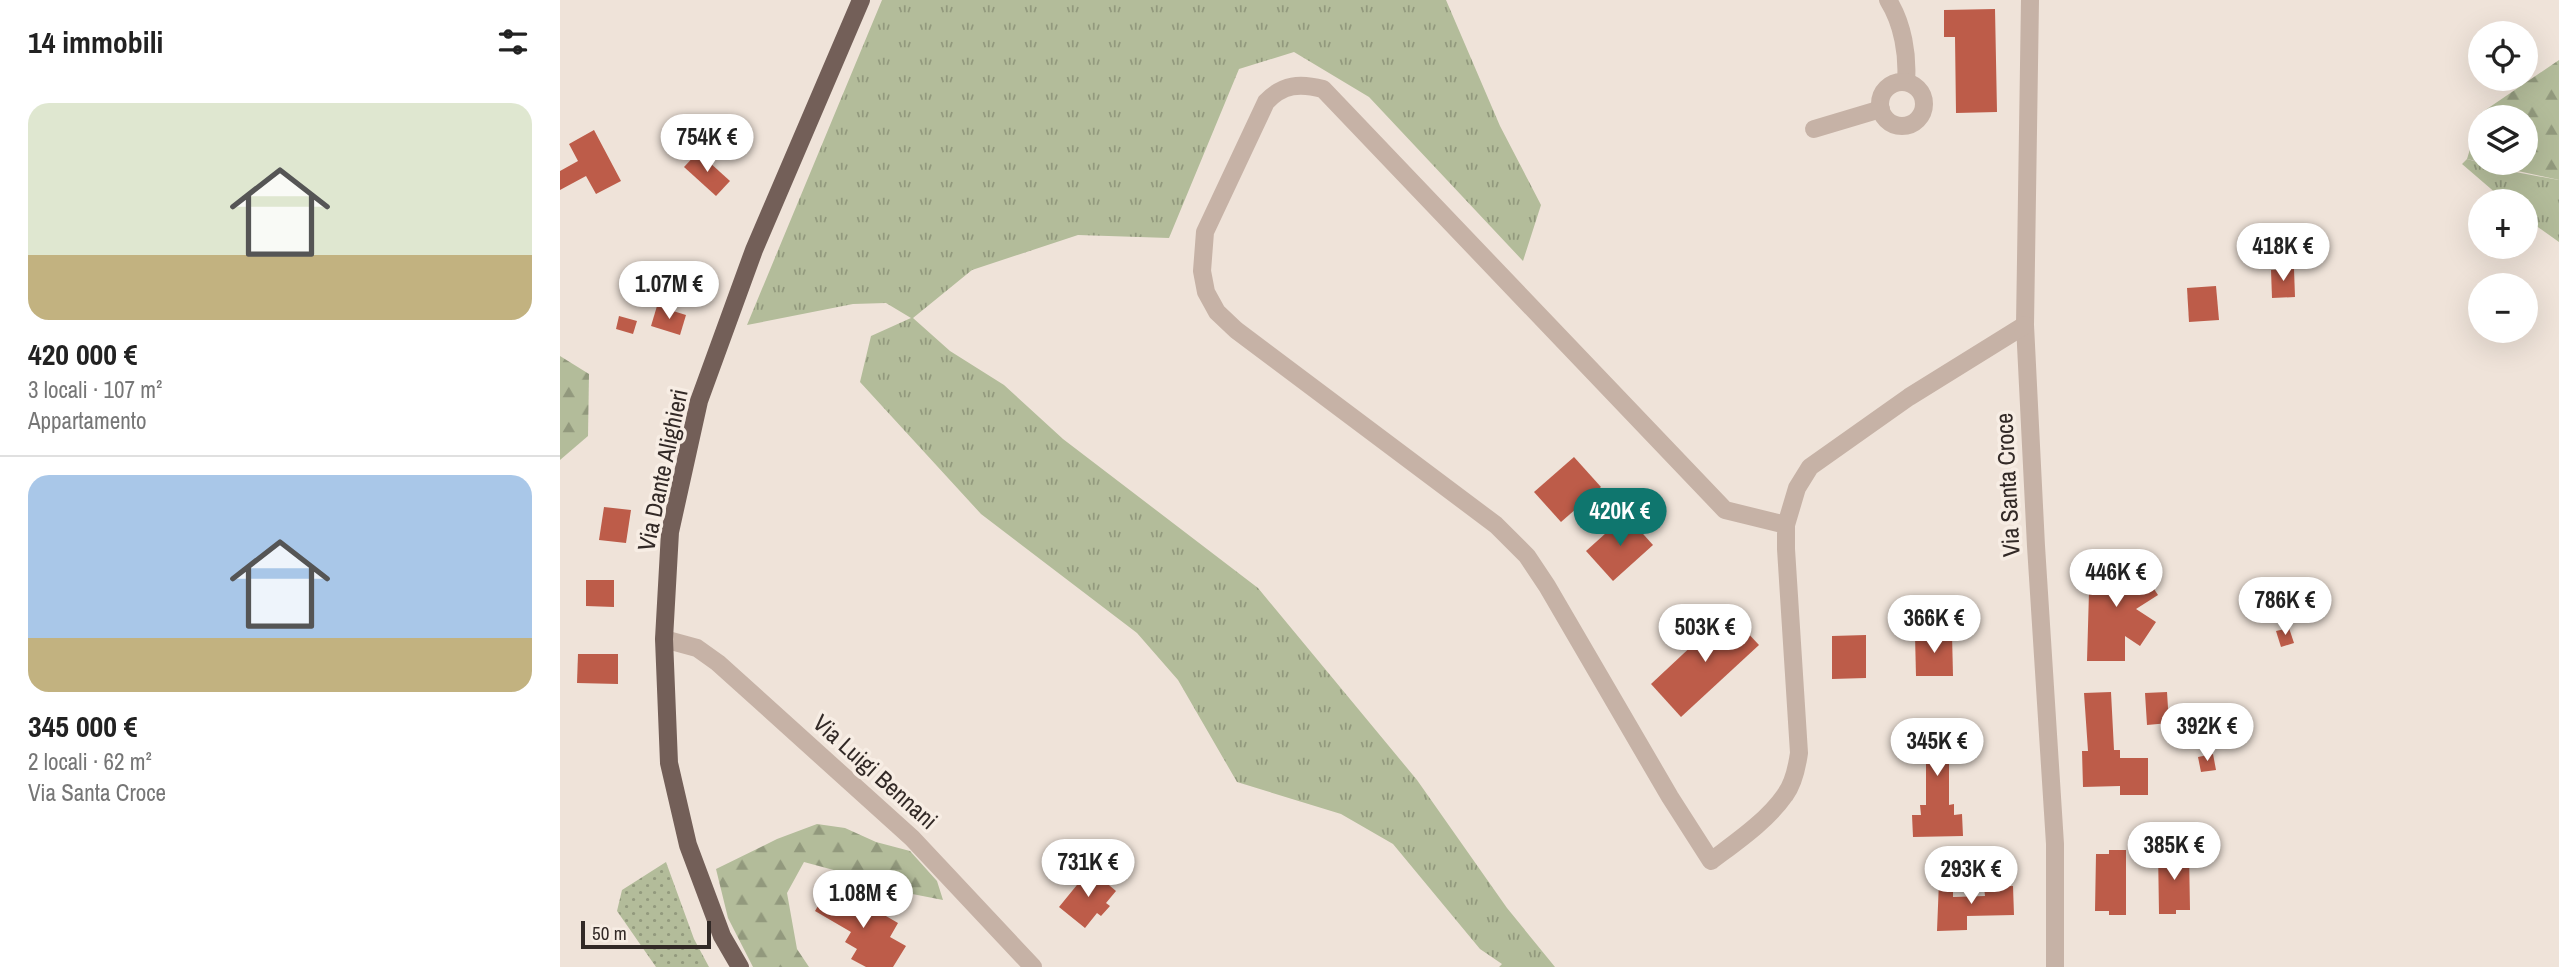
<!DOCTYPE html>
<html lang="it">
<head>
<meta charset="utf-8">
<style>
  :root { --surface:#fff; --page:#f2f2f2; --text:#222; --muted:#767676; --line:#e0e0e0; --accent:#0f766e }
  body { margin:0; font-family:"Archivo Narrow",sans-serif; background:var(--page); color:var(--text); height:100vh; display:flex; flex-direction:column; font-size:26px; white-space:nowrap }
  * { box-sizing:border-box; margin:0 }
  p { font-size:23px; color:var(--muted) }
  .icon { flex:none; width:38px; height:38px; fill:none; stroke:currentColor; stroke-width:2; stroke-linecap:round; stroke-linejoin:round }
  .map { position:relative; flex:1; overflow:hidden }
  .drawer { display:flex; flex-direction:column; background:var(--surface); width:560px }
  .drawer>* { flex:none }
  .buttons { position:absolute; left:1908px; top:21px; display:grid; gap:14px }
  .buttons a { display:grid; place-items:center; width:70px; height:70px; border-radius:50%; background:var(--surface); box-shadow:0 7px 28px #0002; font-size:35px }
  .scale { position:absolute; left:21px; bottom:18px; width:130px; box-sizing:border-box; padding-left:7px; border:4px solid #322926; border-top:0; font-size:19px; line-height:24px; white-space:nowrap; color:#322926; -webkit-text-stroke:5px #f7ede4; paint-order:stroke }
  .price { position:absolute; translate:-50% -60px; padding:0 16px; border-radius:24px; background:#fff; color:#222; font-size:23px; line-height:46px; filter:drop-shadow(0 2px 4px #0008) }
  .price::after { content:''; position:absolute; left:50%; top:42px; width:21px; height:16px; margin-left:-10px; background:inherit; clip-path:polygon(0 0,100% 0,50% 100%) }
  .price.active { background:var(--accent); color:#fff }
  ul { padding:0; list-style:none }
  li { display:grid; align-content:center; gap:14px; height:371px; padding:0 28px }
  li+li { border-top:2px solid var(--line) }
  li span { display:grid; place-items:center; height:217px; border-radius:21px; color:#555 }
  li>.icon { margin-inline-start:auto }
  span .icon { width:126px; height:126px; fill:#fffc; stroke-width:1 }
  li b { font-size:30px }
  h2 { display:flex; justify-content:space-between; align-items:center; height:84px; padding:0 28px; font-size:30px }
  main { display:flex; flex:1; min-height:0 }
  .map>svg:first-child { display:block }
</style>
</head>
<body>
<main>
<section class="drawer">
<h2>14 immobili<svg class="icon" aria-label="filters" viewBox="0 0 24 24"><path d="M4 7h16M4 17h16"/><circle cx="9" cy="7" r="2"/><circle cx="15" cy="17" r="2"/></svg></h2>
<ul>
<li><span style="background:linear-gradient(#dfe7d0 70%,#c2b280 0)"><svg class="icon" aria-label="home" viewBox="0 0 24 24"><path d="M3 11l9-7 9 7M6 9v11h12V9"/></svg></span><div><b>420 000 €</b><p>3 locali · 107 m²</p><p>Appartamento</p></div></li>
<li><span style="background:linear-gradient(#a9c7e8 75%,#c2b280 0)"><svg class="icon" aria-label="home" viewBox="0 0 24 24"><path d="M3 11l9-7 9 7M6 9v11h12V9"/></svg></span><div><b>345 000 €</b><p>2 locali · 62 m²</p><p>Via Santa Croce</p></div></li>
</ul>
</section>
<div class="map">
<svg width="1999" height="967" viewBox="0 0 1999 967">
  <defs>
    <pattern id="grass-tufts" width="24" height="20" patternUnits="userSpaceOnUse" patternTransform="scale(1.75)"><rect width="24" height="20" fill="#b3bc9a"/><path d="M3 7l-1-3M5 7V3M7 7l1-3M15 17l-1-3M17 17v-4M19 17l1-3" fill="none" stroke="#92997d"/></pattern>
    <pattern id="forest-firs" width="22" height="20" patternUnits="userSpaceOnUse" patternTransform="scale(1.75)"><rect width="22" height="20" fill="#b3bc9a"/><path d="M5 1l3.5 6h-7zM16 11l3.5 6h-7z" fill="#92997d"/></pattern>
    <pattern id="garden-dots" width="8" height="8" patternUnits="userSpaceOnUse" patternTransform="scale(1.75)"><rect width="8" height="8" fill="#b3bc9a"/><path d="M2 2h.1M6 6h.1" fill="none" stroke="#92997d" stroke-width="1.8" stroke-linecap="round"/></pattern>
  </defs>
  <rect width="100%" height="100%" fill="#efe3d9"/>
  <!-- grass -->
  <g fill="url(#grass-tufts)">
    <path d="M322 0H886L940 126 981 205 963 261 809 97 734 52 679 69 609 238 518 235 412 270 353 318 390 351 444 385 503 439 698 588 857 780 947 908 995 967H939L942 964 920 949 833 844 781 814 677 782 618 680 577 633 421 514 300 382 311 336 351 318 326 303 293 304 187 325Z"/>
    <path d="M1907 159 1950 171 1999 180V242L1965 218V201H1945L1902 164Z"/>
  </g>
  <!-- forest -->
  <g fill="url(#forest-firs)">
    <path d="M1999 60V180L1921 163H1965V117H1920V162L1907 159 1921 113Z"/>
    <path d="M0 356 29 374 28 436 0 460Z"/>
    <path d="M257 824 285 828 316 842 350 851 377 881 383 900 337 891 318 882 244 862 227 893 237 949 249 967H193L168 918 156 869 217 839Z"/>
  </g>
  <!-- garden -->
  <path fill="url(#garden-dots)" d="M106 862 134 939 149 967H96L57 911 62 890Z"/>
  <!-- building -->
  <g fill="#bd5c49">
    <path d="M1435 9 1437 112 1396 113 1395 37H1384V10Z"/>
    <path d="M34 130 61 181 36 194 26 176 0 190V171L18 161 9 144Z"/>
    <path d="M138 152 170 181 156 196 124 167Z"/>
    <path d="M1734 269 1735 297 1712 298 1711 270Z"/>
    <path d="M1656 286 1659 320 1629 322 1627 288Z"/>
    <path d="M97 306 126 315 120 335 91 326Z"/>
    <path d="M59 316 77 321 73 334 56 329Z"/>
    <path d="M1014 457 1041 487 1001 522 974 492Z"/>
    <path d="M44 507 71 510 66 543 39 540Z"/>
    <path d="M1066 515 1093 545 1053 581 1026 551Z"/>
    <path d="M1530 557H1567V581L1582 571 1598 595 1576 609 1596 622 1580 646 1565 636V661H1527Z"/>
    <path d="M26 580H54V607L26 606Z"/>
    <path d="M1168 612 1199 645 1121 717 1091 684Z"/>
    <path d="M1729 628 1734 643 1721 647 1716 631Z"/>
    <path d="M1392 634 1393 676H1356L1355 635Z"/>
    <path d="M1306 635V678L1272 679V636Z"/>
    <path d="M18 654H58V684L17 683Z"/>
    <path d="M1551 692 1554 750H1560V758H1588V795H1560V786L1523 787 1522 751H1528L1524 693Z"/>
    <path d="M1607 692 1609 723 1587 725 1585 693Z"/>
    <path d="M1401 718 1402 740H1394V750L1389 751V805L1394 804V815L1402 814 1403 836 1353 837 1352 815H1361L1360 805H1366V751H1360V741H1352V719Z"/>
    <path d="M1653 754 1656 770 1641 772 1638 757Z"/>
    <path d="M1598 849H1615V853H1629L1630 910H1616V914H1599Z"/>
    <path d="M1549 850H1566V915H1549V911H1535L1536 854H1549Z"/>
    <path d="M530 869 556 891 546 903 550 906 541 916 537 913 525 928 499 907Z"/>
    <path d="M1379 881H1393V897L1425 896 1424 887 1453 886 1454 915 1407 916V930L1377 931Z"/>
    <path d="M269 887 305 908 307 905 338 923 330 937 346 946 333 967H306L291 959 297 949 285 942 291 932 255 911Z"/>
  </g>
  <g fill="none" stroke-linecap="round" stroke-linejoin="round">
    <!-- minor -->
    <g stroke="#c6b2a6" stroke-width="18">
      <path d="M1328 0C1343 24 1348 55 1346 82"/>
      <path d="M1470 0 1465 325 1476 546 1495 844V967"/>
      <circle cx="1342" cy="104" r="22"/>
      <path d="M1254 129 1321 109"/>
      <path d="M1226 525 1165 510 763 89C740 83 723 84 706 102L645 232 642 271 646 292 657 312 676 330 936 525 967 556 987 586 1110 797 1151 861C1176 842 1207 821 1225 795 1234 783 1237 767 1239 753L1226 549V525L1237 488 1250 467 1349 397 1465 325"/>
      <path d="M104 639 137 648 158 663 352 838 473 967"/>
    </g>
    <!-- major -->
    <path stroke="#735f58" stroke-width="18" d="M180 967 162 936 128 845 109 763 104 639 110 532 139 401 194 250 301 0"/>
  </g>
  <g text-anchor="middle" stroke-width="7" stroke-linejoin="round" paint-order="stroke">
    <!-- street labels -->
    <g font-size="24" fill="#322926" stroke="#f7ede4">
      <text transform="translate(103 470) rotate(-78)" y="8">Via Dante Alighieri</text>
      <text transform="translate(1448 485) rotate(-93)" y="8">Via Santa Croce</text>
      <text transform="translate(315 772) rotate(42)" y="8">Via Luigi Bennani</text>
    </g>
  </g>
</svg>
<div class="buttons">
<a><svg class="icon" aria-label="locate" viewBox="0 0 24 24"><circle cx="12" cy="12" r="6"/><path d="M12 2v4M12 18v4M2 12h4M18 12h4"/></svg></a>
<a><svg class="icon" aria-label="layers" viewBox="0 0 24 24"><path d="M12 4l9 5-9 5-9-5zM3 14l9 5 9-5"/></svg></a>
<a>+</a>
<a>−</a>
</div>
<div class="scale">50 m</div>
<b class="price" style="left:147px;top:174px">754K €</b>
<b class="price" style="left:1723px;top:283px">418K €</b>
<b class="price" style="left:109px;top:321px">1.07M €</b>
<b class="price active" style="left:1060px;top:548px">420K €</b>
<b class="price" style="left:1556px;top:609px">446K €</b>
<b class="price" style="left:1725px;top:637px">786K €</b>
<b class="price" style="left:1374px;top:655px">366K €</b>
<b class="price" style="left:1145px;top:664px">503K €</b>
<b class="price" style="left:1647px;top:763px">392K €</b>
<b class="price" style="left:1377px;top:778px">345K €</b>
<b class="price" style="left:1614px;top:882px">385K €</b>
<b class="price" style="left:528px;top:899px">731K €</b>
<b class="price" style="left:1411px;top:906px">293K €</b>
<b class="price" style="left:303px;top:930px">1.08M €</b>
</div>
</main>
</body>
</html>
